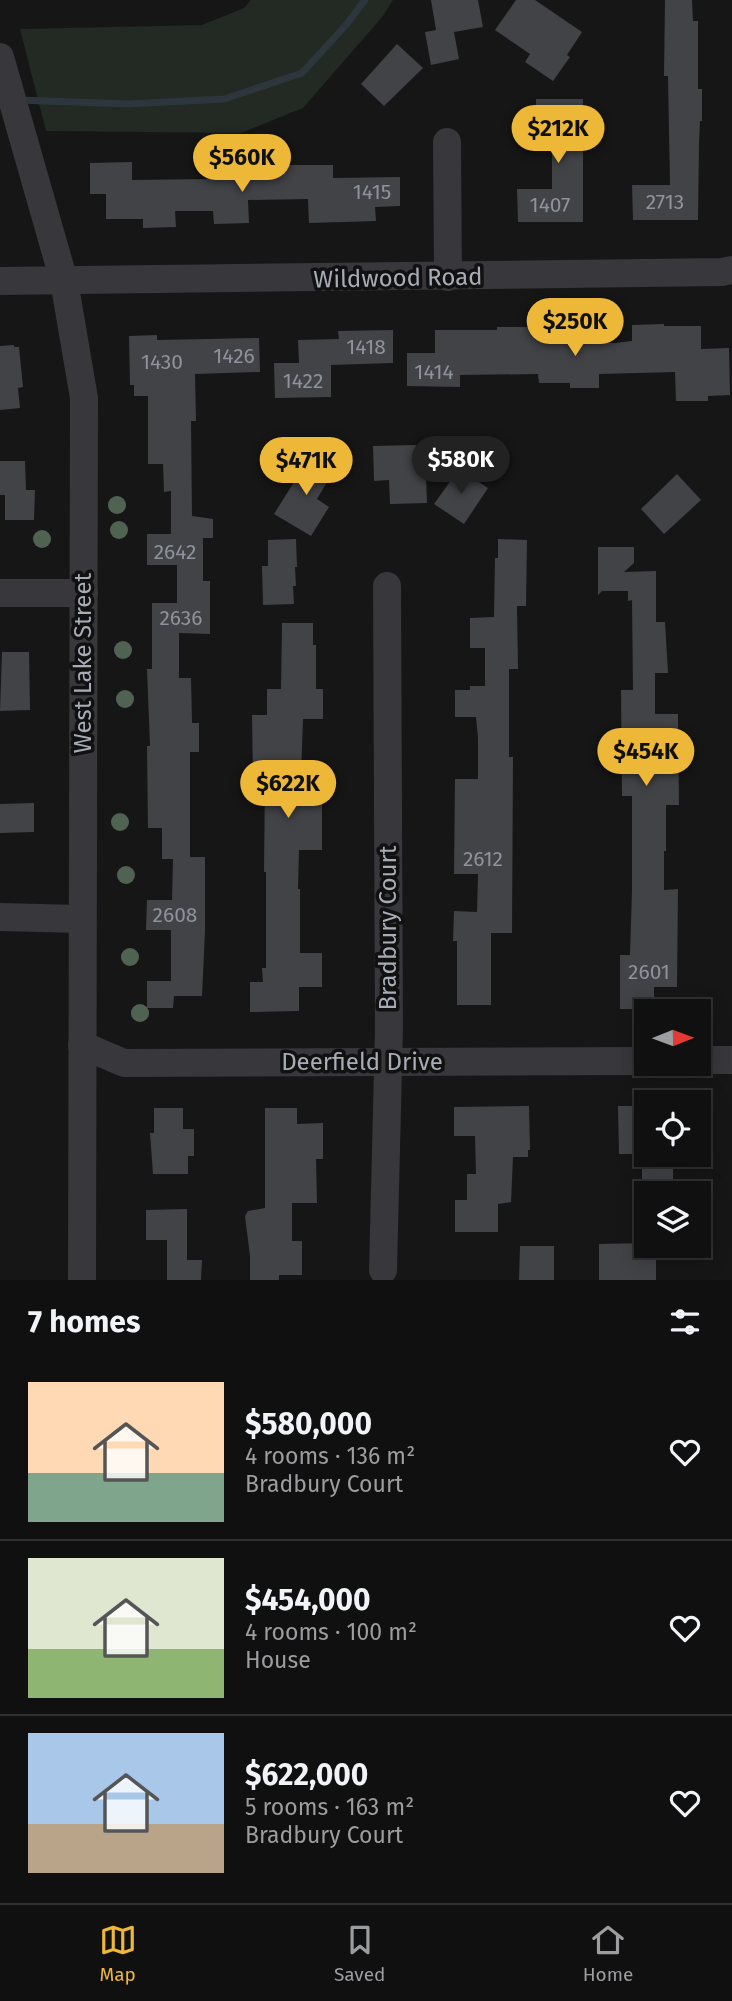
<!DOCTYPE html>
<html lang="en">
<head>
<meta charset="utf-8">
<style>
  :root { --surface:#101011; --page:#19191a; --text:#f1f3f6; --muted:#9c9d9f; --line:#303031; --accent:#edb738 }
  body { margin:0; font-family:"Fira Sans",sans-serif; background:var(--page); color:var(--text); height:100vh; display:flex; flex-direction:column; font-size:26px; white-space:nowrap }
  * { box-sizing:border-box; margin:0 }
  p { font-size:23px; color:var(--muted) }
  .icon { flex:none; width:38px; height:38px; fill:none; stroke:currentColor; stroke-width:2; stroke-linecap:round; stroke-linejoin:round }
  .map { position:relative; height:1280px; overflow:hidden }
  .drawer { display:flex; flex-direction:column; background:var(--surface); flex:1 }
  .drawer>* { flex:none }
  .needle { width:46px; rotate:89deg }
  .controls { position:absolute; left:634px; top:999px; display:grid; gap:14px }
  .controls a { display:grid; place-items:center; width:77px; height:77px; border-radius:0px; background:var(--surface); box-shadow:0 4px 18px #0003,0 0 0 2px var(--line); font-size:35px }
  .price { position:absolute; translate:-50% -60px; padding:0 16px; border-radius:24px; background:var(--accent); color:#111; font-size:23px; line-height:46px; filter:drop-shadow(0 2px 4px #0008) }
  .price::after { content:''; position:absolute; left:50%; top:42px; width:21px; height:16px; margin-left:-10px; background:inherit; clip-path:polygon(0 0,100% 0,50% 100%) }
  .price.active { background:#222; color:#fff }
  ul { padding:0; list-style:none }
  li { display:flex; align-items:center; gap:21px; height:175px; padding:0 28px }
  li+li { border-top:2px solid var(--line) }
  li span { display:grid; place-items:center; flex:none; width:196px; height:140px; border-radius:0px; color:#555 }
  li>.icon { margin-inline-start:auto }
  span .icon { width:84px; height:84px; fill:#fffc; stroke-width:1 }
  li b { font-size:30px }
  h2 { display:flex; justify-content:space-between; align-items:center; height:84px; padding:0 28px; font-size:30px }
  .menu { display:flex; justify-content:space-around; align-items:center; height:98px; border-top:2px solid var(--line); background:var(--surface); font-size:19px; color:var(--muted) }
  .menu a { display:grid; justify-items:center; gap:4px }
  .menu .active { color:var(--accent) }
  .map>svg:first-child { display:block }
</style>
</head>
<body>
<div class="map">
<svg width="732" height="1280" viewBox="0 0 732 1280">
  <rect width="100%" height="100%" fill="#161617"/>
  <!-- green -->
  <path fill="#222a23" d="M251 0H393L383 16 303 108 241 133 46 131 20 29 202 25 244 8Z"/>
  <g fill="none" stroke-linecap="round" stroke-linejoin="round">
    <!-- stream -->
    <path stroke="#2e363d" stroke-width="7" d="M18 100 128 104 224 99 302 73 346 25 365 0"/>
  </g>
  <!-- building -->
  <g fill="#424347">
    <path d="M431 0H478L483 27 454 32 459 59 431 65 425 32 436 30Z"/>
    <path d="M516 0H535L582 32 567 55 570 57 553 81 525 62 530 54 495 30Z"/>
    <path d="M665 0H692L693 21H698V89H702V121H700L699 143 698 220H633L632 185H670L668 76H664Z"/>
    <path d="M397 44 423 68 384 106 361 84Z"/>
    <path d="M536 99H583V222H518L517 189H552V132H536Z"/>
    <path d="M132 162V180L212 179V170L244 169V165H333V178L400 177V206L375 207 376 221 309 223 308 199 248 200 249 223 214 224 213 211H175L176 227 143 228V219H106V194H90V163Z"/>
    <path d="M664 324V326H701V349L729 348 730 395 708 396V401H676L675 372 599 374V388H570V383H539L538 374 460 375V387L407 386V353H435V330H497V327H530L573 328 574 342 615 343 632 341V325Z"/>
    <path d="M393 330V363L331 365V397L275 398 274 363H299L298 340 339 339 338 331Z"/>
    <path d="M157 335V340L259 338 260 372 195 374 196 421H191L192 516 213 519V538H203V581H210V634L179 633V678H191L192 723H199V752H190V857H205V931L202 996H174L173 1008H147V981H171V930H146L147 900H172L173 859H162V828H148L147 746H150L147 669H152V603H177V565H147V534H171V491L164 492 163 464H148V396H134V385H130L129 336Z"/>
    <path d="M14 345V347H19L23 387 18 388 20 408 0 410V346Z"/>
    <path d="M416 445 417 474H426L427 503 390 504 389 480 374 481 373 446Z"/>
    <path d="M311 455 334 470 317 499 329 507 311 536 274 514Z"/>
    <path d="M0 461H25L26 490H35L34 520H5V495H0Z"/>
    <path d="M459 469 488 488 464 524 434 504Z"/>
    <path d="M677 474 701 500 664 534 641 509Z"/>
    <path d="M296 539 297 567H295L296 586H293L294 604 263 605 262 566H268V540Z"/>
    <path d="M498 539 527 540 526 606H517L518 669H509V757H513L512 933H491V1005H457V941H453L454 911 477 912 478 874H454L455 779H478V738L476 717H455V690H470V686H485V648H470V618L494 617 495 558H498Z"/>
    <path d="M598 547H634V563L624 572 656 571V622H665L668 673H655V714H678L679 805H666V851H664V890L678 889 677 987H654V1009H620V955H630L632 890V796H622L621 690H633L632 600 628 601V591H602L598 595Z"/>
    <path d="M282 623H313V645H316V689H323V719H303L301 776 322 777V850H299L298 889H300V953H322V987H299V1011L250 1012V982H263L262 968H266V872H264L265 779H253L252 715H267V689H281Z"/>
    <path d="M2 652H29L30 710 0 711Z"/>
    <path d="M34 803V832L0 833V804Z"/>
    <path d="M529 1106 530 1150H528V1157H513L511 1202 498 1204V1232H455V1200H467V1174H476L475 1136H454V1107Z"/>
    <path d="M618 1106H646V1154H619Z"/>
    <path d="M154 1108H183V1129H194V1156H188V1174H153L150 1133H154Z"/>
    <path d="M265 1108H297V1124L323 1123V1159H316L317 1203H292V1241H302V1275H279V1280H250V1256L245 1216 248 1211 265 1208Z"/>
    <rect x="642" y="1155" width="31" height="39"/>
    <path d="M187 1209V1260H202L201 1280H167V1240H146V1210Z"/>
    <path d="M646 1243V1257H656V1280H599V1244Z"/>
    <path d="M520 1246H554V1280H519Z"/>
  </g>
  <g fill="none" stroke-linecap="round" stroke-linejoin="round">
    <!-- minor -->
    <g stroke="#37373c" stroke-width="28">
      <path d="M0 57 64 281 84 398 82 1280"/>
      <path d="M447 142 448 277"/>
      <path d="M0 281 722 272 732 270"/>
      <path d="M0 593H84"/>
      <path d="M0 917 81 919"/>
      <path d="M82 1045 124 1063 646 1061"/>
      <path d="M698 1060H732"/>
      <path d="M383 1270 389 1028 387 586"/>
    </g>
  </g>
  <!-- trees -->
  <g fill="#506352">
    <circle cx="117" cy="505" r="9"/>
    <circle cx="119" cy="530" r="9"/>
    <circle cx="42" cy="539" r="9"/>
    <circle cx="123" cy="650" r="9"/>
    <circle cx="125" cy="699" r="9"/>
    <circle cx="120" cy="822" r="9"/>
    <circle cx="126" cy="875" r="9"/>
    <circle cx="130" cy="957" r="9"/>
    <circle cx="140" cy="1013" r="9"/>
  </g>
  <g text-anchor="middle" stroke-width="7" stroke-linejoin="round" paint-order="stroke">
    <!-- number labels -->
    <g font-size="21" fill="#8e929b">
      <text x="372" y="199">1415</text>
      <text x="665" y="209">2713</text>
      <text x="550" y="212">1407</text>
      <text x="366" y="354">1418</text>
      <text x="234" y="363">1426</text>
      <text x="162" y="369">1430</text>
      <text x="434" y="379">1414</text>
      <text x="303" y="388">1422</text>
      <text x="175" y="559">2642</text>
      <text x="181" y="625">2636</text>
      <text x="483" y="866">2612</text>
      <text x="175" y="922">2608</text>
      <text x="649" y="979">2601</text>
    </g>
    <!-- street labels -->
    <g font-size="24" fill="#a8acb7" stroke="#111112">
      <text transform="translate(398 278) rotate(-1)" y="8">Wildwood Road</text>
      <text transform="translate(83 663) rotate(-90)" y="8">West Lake Street</text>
      <text transform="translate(388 928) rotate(-90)" y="8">Bradbury Court</text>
      <text x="362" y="1070">Deerfield Drive</text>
    </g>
  </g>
</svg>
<div class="controls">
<a><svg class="needle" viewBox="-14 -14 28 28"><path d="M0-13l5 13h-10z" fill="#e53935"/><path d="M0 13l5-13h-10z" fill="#9c9d9f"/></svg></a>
<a><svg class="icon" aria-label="locate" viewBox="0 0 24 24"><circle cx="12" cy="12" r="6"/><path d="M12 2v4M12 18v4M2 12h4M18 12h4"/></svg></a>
<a><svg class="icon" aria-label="layers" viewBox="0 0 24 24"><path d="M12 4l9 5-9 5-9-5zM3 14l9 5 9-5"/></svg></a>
</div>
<b class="price" style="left:558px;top:165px">$212K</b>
<b class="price" style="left:242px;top:194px">$560K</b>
<b class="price" style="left:575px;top:358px">$250K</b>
<b class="price active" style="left:461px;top:496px">$580K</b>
<b class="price" style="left:306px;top:497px">$471K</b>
<b class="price" style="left:646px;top:788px">$454K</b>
<b class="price" style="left:288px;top:820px">$622K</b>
</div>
<section class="drawer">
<h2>7 homes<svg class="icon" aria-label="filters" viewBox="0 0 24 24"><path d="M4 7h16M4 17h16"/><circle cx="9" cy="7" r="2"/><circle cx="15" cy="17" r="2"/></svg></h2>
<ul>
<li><span style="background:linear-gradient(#ffd9b3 65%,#7fa58c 0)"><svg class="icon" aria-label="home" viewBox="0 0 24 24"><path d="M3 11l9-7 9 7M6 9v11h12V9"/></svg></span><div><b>$580,000</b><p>4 rooms · 136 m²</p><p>Bradbury Court</p></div><svg class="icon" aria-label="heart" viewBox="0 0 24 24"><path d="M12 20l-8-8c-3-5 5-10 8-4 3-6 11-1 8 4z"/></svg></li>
<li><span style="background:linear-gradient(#dfe7d0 65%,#8fb573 0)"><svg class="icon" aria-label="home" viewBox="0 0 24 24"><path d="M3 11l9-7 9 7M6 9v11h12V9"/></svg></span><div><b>$454,000</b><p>4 rooms · 100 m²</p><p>House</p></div><svg class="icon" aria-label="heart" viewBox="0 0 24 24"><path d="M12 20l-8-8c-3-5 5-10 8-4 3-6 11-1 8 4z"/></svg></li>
<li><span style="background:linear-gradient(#a9c7e8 65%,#b9a48a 0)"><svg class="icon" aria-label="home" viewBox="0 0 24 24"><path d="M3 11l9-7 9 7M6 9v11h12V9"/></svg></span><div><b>$622,000</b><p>5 rooms · 163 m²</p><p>Bradbury Court</p></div><svg class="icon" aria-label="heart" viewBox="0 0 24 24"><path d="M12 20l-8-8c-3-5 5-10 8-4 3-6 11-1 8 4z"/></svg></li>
</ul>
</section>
<nav class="menu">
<a class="active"><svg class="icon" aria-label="map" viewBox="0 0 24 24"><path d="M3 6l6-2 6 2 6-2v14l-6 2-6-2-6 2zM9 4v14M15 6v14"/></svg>Map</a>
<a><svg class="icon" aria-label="saved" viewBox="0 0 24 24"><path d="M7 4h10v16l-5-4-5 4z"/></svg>Saved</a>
<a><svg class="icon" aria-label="home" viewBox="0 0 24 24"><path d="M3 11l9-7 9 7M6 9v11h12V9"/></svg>Home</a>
</nav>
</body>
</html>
